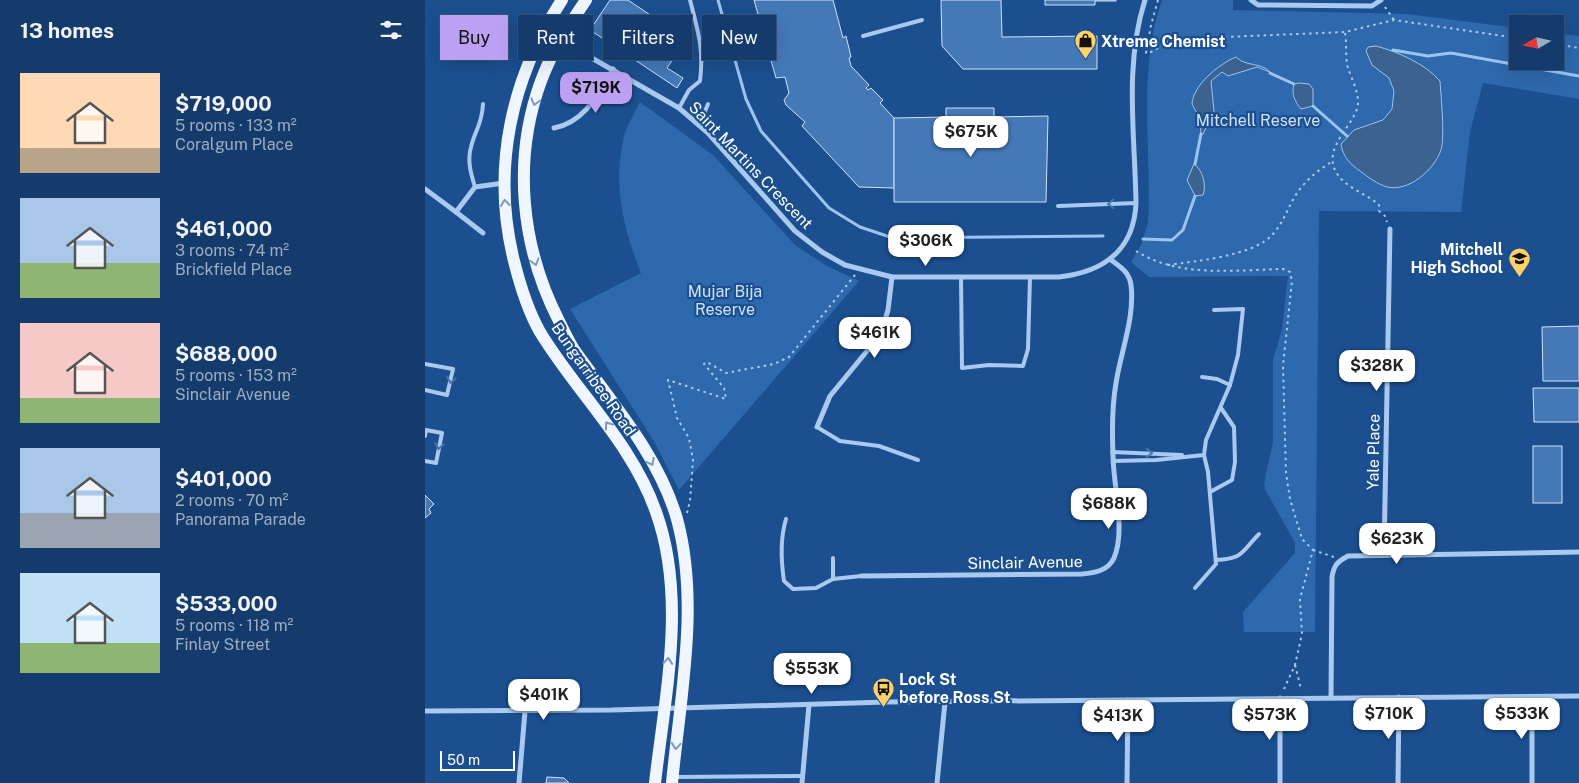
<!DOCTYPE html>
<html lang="en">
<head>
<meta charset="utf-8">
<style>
  :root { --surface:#143b6b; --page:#214673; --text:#f1f3f6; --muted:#9dadc1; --line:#33557e; --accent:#bca0f2 }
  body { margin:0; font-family:"Public Sans",sans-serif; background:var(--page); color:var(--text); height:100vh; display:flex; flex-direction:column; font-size:19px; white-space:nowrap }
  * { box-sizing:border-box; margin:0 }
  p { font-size:16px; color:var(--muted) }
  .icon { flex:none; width:28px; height:28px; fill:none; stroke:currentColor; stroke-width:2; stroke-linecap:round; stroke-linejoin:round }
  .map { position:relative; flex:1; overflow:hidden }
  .drawer { display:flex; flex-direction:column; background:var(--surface); width:425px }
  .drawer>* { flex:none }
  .guide { position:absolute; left:15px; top:15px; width:475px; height:45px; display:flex; gap:10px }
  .needle { width:32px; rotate:261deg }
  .controls { position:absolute; left:1084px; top:15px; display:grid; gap:10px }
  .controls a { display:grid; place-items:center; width:55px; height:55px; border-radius:0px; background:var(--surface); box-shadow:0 5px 20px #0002,0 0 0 1px var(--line); font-size:25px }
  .scale { position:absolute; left:15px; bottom:12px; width:75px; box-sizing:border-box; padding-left:5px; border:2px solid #fff; border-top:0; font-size:14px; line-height:18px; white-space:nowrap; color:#fff; -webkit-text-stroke:4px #1b4f8f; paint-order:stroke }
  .price { position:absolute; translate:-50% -42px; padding:0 11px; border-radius:10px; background:#fff; color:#222; font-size:16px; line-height:32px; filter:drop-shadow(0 1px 2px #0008) }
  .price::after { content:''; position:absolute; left:50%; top:30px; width:15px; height:11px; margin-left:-8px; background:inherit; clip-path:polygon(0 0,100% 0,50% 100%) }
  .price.active { background:var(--accent); color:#111 }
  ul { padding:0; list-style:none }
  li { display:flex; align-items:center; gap:15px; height:125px; padding:0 20px }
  li span { display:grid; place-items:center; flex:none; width:140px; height:100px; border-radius:0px; color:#555 }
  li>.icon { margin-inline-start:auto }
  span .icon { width:60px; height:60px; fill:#fffc; stroke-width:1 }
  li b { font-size:21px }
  h2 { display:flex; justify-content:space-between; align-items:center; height:60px; padding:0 20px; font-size:21px }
  .tag { padding:0 18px; border-radius:0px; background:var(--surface); box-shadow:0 5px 20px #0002,0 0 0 1px var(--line); font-size:18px; line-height:45px }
  .tag.active { background:var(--accent); color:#111 }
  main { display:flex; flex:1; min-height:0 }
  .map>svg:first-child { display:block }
</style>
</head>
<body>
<main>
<section class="drawer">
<h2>13 homes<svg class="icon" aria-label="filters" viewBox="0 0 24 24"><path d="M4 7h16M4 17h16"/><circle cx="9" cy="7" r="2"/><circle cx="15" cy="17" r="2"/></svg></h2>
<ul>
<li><span style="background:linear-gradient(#ffd9b3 75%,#b9a48a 0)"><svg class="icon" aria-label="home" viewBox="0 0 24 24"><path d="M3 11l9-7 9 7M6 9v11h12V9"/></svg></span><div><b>$719,000</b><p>5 rooms · 133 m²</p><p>Coralgum Place</p></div></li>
<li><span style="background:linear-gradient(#a9c7e8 65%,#8fb573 0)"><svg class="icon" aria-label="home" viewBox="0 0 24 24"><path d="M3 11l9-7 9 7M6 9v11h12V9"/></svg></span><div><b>$461,000</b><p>3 rooms · 74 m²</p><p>Brickfield Place</p></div></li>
<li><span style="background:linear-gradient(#f6c9c9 75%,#8fb573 0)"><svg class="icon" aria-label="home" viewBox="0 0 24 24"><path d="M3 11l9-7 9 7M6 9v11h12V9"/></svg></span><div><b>$688,000</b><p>5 rooms · 153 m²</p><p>Sinclair Avenue</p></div></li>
<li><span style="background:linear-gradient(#a9c7e8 65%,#9aa5b1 0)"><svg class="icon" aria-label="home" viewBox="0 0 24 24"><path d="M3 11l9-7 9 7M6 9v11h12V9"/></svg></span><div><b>$401,000</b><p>2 rooms · 70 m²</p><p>Panorama Parade</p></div></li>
<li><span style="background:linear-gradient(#bfe0f5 70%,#8fb573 0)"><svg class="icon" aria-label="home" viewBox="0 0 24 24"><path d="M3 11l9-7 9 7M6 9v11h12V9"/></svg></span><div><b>$533,000</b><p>5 rooms · 118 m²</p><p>Finlay Street</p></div></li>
</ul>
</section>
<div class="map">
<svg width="1154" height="783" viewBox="0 0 1154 783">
  <rect width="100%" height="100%" fill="#1b4f8f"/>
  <!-- green -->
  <g fill="#2e69ad">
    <path d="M737 0H808V10L982 14 1092 28V61H1130V33L1154 36V99L1058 83 1045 132 1036 212 894 211 890 632H819L818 612 870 553V543L840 489 839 483 848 442V360L857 329 863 276 724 277 706 262 716 245 723 223C727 149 712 71 737 0Z"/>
    <path d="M215 102 288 155 370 245 402 266 434 281 254 490 230 443 145 309 216 273C199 231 188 187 198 141 200 128 209 114 215 102Z"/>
  </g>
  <!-- water -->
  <g fill="#3c6290" stroke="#9cc4f0">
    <path d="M951 46C973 52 999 63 1015 81 1016 97 1020 136 1016 150 1009 170 984 192 962 187 952 184 943 177 935 171 925 164 918 157 916 144L929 130 958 120 967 109 969 91 964 78 947 65 941 51 943 47Z"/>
    <path d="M811 57C821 67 836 62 845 72L832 67 803 76 797 72 786 81 789 111 778 134H776L775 119 767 104C768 85 794 64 811 57Z"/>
    <path d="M874 83 884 84 888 89V106L876 109C870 102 866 94 869 84Z"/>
    <path d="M769 164C777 169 782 185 778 195L770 196 762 180Z"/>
  </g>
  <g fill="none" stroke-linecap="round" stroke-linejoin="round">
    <!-- stream -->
    <g stroke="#9cc4f0" stroke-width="3">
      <path d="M293 0 321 99 336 131 404 208 435 227 468 238 678 236"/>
      <path d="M968 50 1003 56 1026 53 1154 76"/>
      <path d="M845 73 869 84"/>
      <path d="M888 106 922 136"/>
      <path d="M770 164 776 134"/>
      <path d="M718 239 747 240 758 230 770 196"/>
    </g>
  </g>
  <!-- building -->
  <g fill="#4478b7" stroke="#cfe3fa">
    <path d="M185 0H203L261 39 242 68 258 78 252 88 165 30Z"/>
    <path d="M329 0H408L418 38 421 36 426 57 424 58 426 66 444 85 441 88 443 90 446 88 458 100 455 103 469 118V188L434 187 377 126 380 122 361 105 359 100 364 93 360 77 351 78Z"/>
    <path d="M516 0H576L577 37 672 36V69H538L517 46Z"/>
    <path d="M620 0H691V1H670V5H620Z"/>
    <path d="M521 108H569V117L623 116 621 202H469V118L521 117Z"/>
    <path d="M1154 326V381H1118L1117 327Z"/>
    <path d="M1108 388H1154V422H1109Z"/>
    <rect x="1108" y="446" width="29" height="57"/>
    <path d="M0 495 9 504 4 509 6 513 0 518Z"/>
    <path d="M122 777 139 778 144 783H121Z"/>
  </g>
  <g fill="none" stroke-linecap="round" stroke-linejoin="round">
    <!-- path -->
    <g stroke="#a9c9ee" stroke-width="2" stroke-dasharray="2.5 4" stroke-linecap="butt">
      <path d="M733 0 726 25 721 53C733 52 736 41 753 39L920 32 969 20 1092 38"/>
      <path d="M960 7 969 20"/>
      <path d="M920 33C922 43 920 59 923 68 927 80 936 96 932 109 925 129 898 149 911 172 920 188 941 193 954 205V211L960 216 962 222"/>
      <path d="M1130 44 1154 48"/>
      <path d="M711 251C754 278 809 270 858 269L865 272 867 281 858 366 861 473 865 499 877 539 888 550 875 599 877 634 870 665 859 689"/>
      <path d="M743 265C771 261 829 256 848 234 858 223 862 210 869 198 878 182 893 170 908 161"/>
      <path d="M262 513 265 501 268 460 264 438 252 418 243 380 301 399 299 388 279 364 282 362 301 373 349 364 364 357 430 275"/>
      <path d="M888 550 909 557"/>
      <path d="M870 665 876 689"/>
    </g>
    <!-- lane -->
    <g stroke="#a9c9ee" stroke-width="4">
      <path d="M438 36 497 20"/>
      <path d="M254 108 264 90 275 81C279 49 273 31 265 0"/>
      <path d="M274 126 283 104"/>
      <path d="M50 187C46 174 42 161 46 147 50 130 57 125 58 104"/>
      <path d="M633 206 711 203"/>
      <path d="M536 277 537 368 564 365 598 366 603 349 605 277"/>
      <path d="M0 364 28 369 22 395 0 390"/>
      <path d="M777 377 792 379 805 385"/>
      <path d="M392 427 415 441 454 446 493 460"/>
      <path d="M0 436 1 430 17 433 11 463 0 461"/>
      <path d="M687 452 757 455"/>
      <path d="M688 461 731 460 779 455"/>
      <path d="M785 492 807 480 810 462 809 427 796 408"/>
      <path d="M361 519C355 539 356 561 359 581L368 589 391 588 408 579 436 576"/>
      <path d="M408 558V579"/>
      <path d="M791 560C819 559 817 551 834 534"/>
      <path d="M770 588 791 564 783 472 779 455 781 440 805 385 813 355 818 309 789 310"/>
      <path d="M250 777 378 776"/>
    </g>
    <!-- street -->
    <g stroke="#a9c9ee" stroke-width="5">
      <path d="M826 0 833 5 947 6 956 0"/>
      <path d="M137 41 254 108 283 133 370 231 397 252 420 265 467 277H634C679 272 709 250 711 203 710 135 699 65 720 0"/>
      <path d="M129 128C160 122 173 94 188 69"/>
      <path d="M0 189 31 212 50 187 79 183"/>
      <path d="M31 212 58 233"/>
      <path d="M392 427 405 396 456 334 463 310 467 277"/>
      <path d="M959 555 965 229"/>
      <path d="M436 576 657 574C669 573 683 571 689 558 701 530 688 485 688 455 687 432 687 406 691 383 696 351 710 317 706 285 704 271 695 267 685 259"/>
      <path d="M906 698 907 577C909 565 912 562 923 556L1154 552"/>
      <path d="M0 711 187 710 462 702 1154 696"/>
      <path d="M94 783 100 711"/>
      <path d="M377 783 384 705"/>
      <path d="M512 783 520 702"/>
      <path d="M702 783 703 700"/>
      <path d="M855 783V698"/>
      <path d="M973 783 974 697"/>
      <path d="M1107 783V698"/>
    </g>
    <!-- primary -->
    <g stroke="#f0f6ff" stroke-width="12">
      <path d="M137 0C86 78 66 169 89 261 95 285 103 311 115 332 152 393 207 443 231 512 262 598 240 695 230 783"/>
      <path d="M161 0C144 25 127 51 116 81 87 160 96 247 134 321 139 331 144 342 150 351 187 403 234 456 252 519 275 603 255 698 247 783"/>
    </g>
  </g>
  <!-- one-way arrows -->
  <defs><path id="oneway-chevron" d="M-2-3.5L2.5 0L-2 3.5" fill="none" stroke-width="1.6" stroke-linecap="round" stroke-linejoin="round" transform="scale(1.25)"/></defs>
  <g stroke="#7b9ac1">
    <use href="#oneway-chevron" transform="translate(110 102) rotate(105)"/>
    <use href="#oneway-chevron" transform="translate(80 203) rotate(-96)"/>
    <use href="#oneway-chevron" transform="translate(110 262) rotate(74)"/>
    <use href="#oneway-chevron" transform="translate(183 425) rotate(-126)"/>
    <use href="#oneway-chevron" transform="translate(226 462) rotate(62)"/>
    <use href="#oneway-chevron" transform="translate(243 661) rotate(-85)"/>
    <use href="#oneway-chevron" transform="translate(251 746) rotate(95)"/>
  </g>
  <g stroke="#4674ac">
    <use href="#oneway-chevron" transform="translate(686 204) rotate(177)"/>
    <use href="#oneway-chevron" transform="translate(26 380) rotate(101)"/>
    <use href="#oneway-chevron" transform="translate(14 446) rotate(100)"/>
    <use href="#oneway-chevron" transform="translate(724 453) rotate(1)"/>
  </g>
  <!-- icons -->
  <defs>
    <symbol id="shop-pin" viewBox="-11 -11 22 30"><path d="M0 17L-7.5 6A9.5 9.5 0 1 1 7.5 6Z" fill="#ffd166" stroke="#1b4f8f"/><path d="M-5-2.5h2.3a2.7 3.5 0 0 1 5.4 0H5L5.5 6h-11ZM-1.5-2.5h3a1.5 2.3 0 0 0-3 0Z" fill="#111"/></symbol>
    <symbol id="school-pin" viewBox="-11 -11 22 30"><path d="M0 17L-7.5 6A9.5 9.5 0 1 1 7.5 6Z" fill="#ffd166" stroke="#1b4f8f"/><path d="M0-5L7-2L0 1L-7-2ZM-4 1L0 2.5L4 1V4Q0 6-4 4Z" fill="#111"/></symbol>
    <symbol id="bus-pin" viewBox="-11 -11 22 30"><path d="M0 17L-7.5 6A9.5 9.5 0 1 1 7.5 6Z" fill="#ffd166" stroke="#1b4f8f"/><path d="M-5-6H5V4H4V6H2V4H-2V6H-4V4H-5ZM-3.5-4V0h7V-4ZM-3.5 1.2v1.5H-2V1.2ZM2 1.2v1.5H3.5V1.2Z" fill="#111"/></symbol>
  </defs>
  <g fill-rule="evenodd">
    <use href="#shop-pin" x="648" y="28" width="25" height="34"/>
    <use href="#school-pin" x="1082" y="246" width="25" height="34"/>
    <use href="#bus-pin" x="446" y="676" width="25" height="34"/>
  </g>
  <g text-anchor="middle" stroke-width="4.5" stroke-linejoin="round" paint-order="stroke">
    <!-- poi labels -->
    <g font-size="16" font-weight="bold" fill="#fff" stroke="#1b4f8f" text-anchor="start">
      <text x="676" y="47">Xtreme Chemist</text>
      <text x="1078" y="255" text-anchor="end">Mitchell<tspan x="1078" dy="18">High School</tspan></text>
      <text x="474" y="685">Lock St<tspan x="474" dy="18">before Ross St</tspan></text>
    </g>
    <!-- park labels -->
    <g font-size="16" fill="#cfe3fa" stroke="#1b4f8f">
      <text x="833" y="126">Mitchell Reserve</text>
      <text x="300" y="297">Mujar Bija<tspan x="300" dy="18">Reserve</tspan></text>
    </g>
    <!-- street labels -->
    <g font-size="16" fill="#fff" stroke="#1b4f8f">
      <text transform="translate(326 165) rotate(46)" y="6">Saint Martins Crescent</text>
      <text transform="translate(169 379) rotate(55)" y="6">Bungarribee Road</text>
      <text transform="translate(948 452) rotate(-89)" y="6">Yale Place</text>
      <text transform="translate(600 562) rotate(-1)" y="6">Sinclair Avenue</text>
    </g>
  </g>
</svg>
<div class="controls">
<a><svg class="needle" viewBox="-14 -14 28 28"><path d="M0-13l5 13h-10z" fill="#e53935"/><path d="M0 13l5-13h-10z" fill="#9dadc1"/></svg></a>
</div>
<div class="scale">50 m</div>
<b class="price active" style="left:171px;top:114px">$719K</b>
<b class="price" style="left:546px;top:158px">$675K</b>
<b class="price" style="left:501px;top:267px">$306K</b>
<b class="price" style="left:450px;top:359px">$461K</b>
<b class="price" style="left:952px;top:392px">$328K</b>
<b class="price" style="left:684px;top:530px">$688K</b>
<b class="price" style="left:972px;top:565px">$623K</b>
<b class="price" style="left:387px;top:695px">$553K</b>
<b class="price" style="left:119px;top:721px">$401K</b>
<b class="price" style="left:964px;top:740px">$710K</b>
<b class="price" style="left:1097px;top:740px">$533K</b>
<b class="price" style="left:845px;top:741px">$573K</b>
<b class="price" style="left:693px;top:742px">$413K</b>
<div class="guide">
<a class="tag active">Buy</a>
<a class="tag">Rent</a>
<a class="tag">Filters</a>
<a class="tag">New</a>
</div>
</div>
</main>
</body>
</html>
